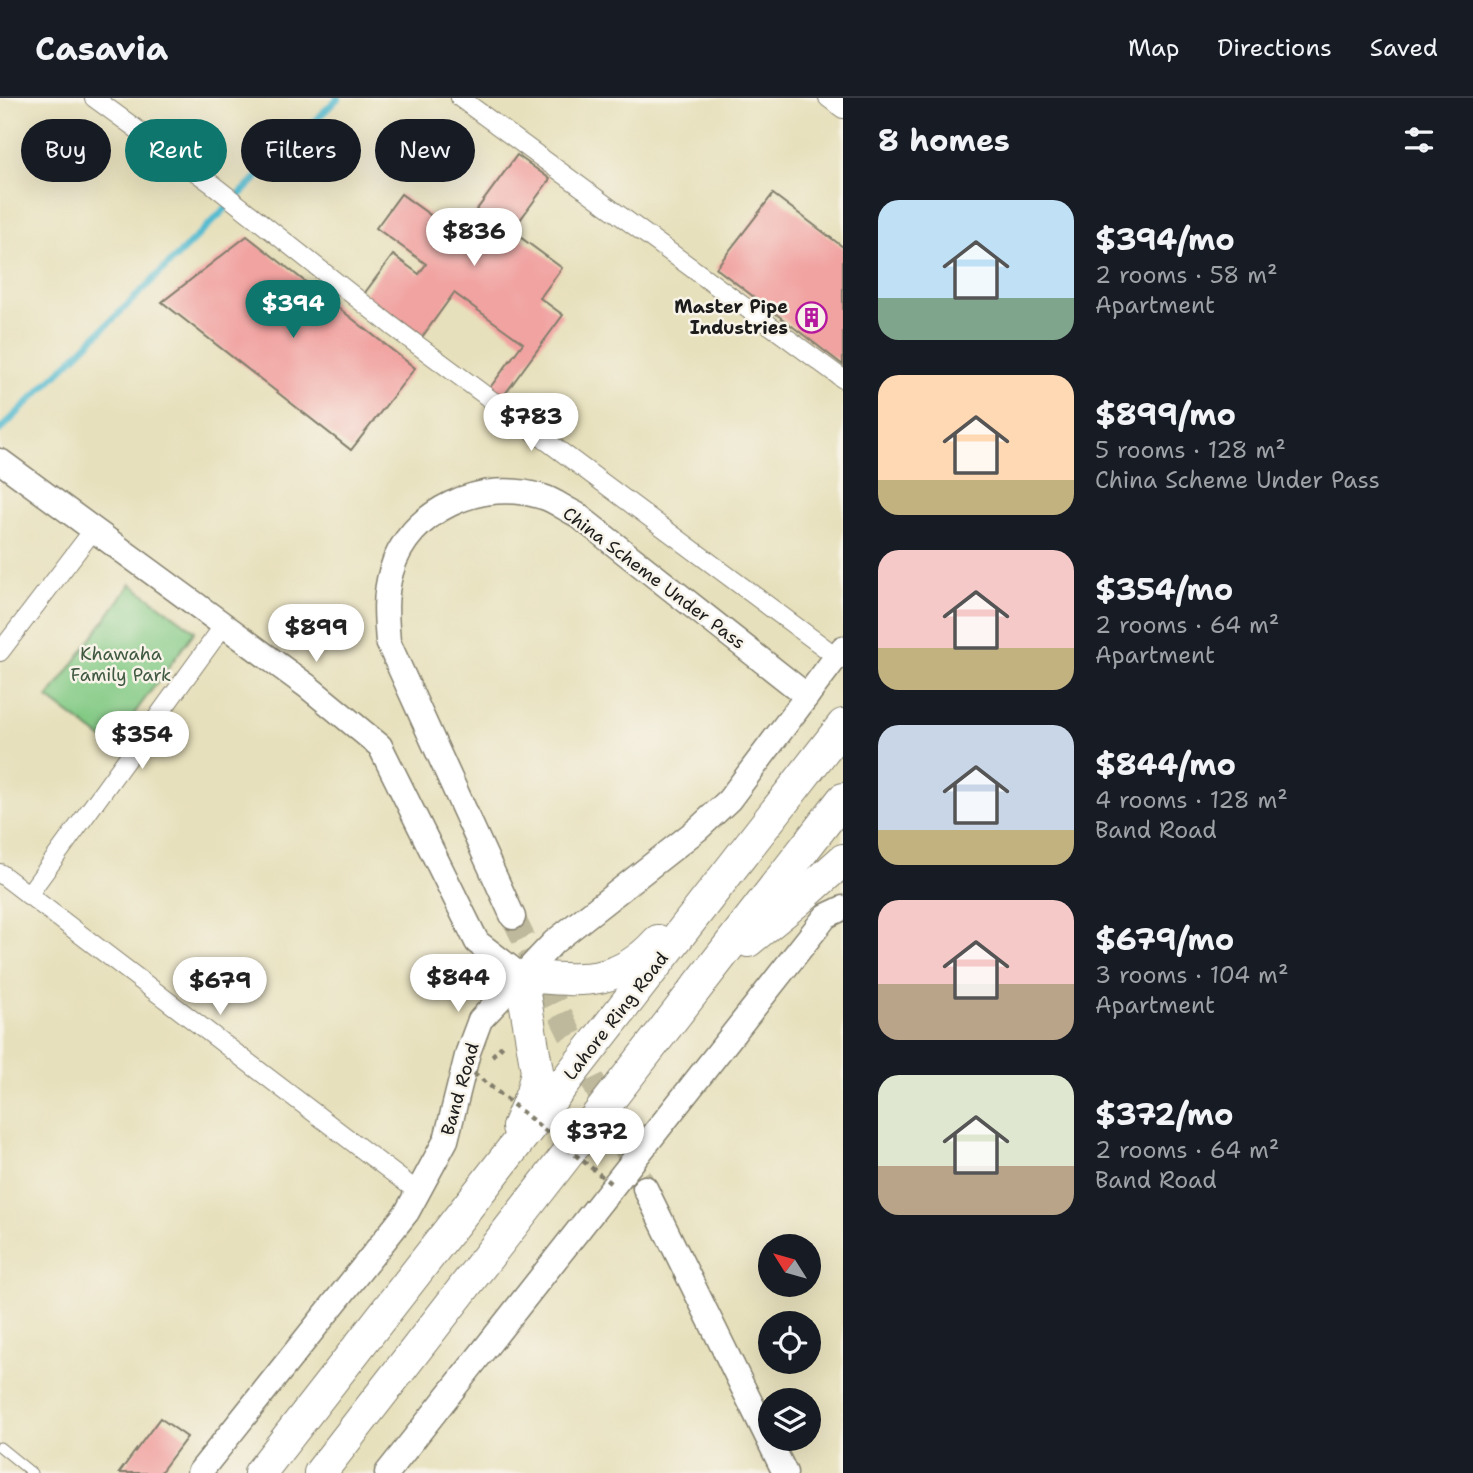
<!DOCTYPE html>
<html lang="en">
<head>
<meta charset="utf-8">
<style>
  :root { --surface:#171b24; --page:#20242c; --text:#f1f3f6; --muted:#9ea1a6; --line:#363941; --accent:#0f766e }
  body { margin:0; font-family:"Shantell Sans",sans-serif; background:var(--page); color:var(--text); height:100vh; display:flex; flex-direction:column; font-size:26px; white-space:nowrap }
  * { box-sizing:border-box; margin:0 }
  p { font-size:23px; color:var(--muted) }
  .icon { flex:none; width:38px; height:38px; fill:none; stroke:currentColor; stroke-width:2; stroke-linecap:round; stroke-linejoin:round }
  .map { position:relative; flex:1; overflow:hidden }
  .details { display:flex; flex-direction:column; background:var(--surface); width:630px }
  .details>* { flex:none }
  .guide { position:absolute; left:21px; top:21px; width:665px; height:63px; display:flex; gap:14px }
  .needle { width:46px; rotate:307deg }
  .buttons { position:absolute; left:758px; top:1136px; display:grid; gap:14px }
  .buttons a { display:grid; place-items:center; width:63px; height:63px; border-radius:50%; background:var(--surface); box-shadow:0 7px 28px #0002; font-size:35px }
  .price { position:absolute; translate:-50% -60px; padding:0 16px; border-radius:24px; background:#fff; color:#222; font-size:23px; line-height:46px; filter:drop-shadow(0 2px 4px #0008) }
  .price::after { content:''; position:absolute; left:50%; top:42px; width:21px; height:16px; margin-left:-10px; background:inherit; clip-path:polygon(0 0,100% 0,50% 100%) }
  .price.active { background:var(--accent); color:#fff }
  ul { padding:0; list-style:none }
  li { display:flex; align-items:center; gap:21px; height:175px; padding:0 35px }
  li span { display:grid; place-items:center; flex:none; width:196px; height:140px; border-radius:21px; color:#555 }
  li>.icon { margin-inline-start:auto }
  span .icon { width:84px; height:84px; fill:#fffc; stroke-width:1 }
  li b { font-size:30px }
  h2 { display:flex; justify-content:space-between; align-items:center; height:84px; padding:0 35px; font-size:30px }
  .tag { padding:0 24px; border-radius:32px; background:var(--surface); box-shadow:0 7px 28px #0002; font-size:24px; line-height:63px }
  .tag.active { background:var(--accent); color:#fff }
  header { display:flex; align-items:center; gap:42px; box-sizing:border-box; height:98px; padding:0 35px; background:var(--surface); border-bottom:2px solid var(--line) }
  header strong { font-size:33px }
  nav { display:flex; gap:38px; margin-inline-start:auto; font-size:24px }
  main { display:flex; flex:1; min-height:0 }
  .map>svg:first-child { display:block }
</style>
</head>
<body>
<header>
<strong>Casavia</strong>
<nav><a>Map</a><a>Directions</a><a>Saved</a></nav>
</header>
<main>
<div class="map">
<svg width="843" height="1375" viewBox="0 0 843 1375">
  <rect width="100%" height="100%" fill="#f7f3e8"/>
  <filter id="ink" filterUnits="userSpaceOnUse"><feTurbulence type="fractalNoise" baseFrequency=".0143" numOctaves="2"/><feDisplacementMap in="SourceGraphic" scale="14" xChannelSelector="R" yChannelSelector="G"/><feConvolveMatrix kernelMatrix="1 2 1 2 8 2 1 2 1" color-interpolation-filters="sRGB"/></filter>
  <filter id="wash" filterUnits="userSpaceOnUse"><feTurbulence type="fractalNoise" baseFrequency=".00686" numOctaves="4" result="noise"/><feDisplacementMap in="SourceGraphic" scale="28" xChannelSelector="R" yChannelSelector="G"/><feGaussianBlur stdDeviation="1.57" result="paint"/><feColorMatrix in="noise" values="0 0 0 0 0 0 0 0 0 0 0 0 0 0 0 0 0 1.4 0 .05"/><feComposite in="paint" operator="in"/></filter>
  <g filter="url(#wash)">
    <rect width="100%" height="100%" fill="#e7e0bc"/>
    <!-- green -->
    <path fill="#83ca85" stroke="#507350" stroke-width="2" d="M131 486 195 533 111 647 48 600Z"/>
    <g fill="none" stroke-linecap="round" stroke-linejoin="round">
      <!-- stream -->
      <path stroke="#52bbd0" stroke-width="7" d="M0 332 338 0"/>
    </g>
    <g id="blocks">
      <!-- building -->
      <g fill="#f1a3a1">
        <path d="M517 57 550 81 512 133 562 170 540 200 563 217 502 300 489 291 523 245 454 195 422 239 364 196 393 157 419 176 426 166 376 130 401 96 458 137Z"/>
        <path d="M773 96 843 149V267L716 170Z"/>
        <path d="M247 138 415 270 351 352 162 204Z"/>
        <path d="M160 1320 187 1339 160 1375H119Z"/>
      </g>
    </g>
  </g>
  <g filter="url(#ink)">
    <use href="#blocks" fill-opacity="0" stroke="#827e6c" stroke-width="2"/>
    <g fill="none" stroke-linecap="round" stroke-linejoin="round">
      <!-- secondary-tunnel -->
      <path stroke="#beb99c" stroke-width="24" stroke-dasharray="24 12" stroke-linecap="butt" d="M513 819 645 1090"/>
      <defs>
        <path id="lane" d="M0 1349 32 1375"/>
        <g id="street">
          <path d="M94 0 212 86 392 228 837 559"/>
          <path d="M460 0 843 281"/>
          <path d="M828 0 843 11"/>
          <path d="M0 554 94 431"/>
          <path d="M0 775 418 1094"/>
          <path d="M28 797 224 527"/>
        </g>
        <g id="secondary">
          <path d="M0 363 307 588 380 648 477 844 521 878"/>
          <path d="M513 819 388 544C386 519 384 498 391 474 408 412 483 379 543 399 554 402 565 411 576 416L807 598"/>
          <path d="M645 1090 785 1375"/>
          <path d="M199 1375 407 1114 446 1042 468 954 480 922 554 844 698 731 729 702 843 550"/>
          <path d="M387 1375 826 818 843 810"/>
        </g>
        <g id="highway">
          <path d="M748 843 796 804 843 762"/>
          <path d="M518 1029 532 995 537 973 521 878C578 882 616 890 658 843"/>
          <path d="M260 1375 843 627"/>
          <path d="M320 1375 843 701"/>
        </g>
      </defs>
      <!-- lane casing -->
      <use href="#lane" stroke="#827e6c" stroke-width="11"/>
      <!-- street casing -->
      <use href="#street" stroke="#827e6c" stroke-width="20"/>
      <!-- secondary casing -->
      <use href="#secondary" stroke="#827e6c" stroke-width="27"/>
      <!-- highway casing -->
      <use href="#highway" stroke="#827e6c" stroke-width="34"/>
      <!-- path -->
      <path stroke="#827e6c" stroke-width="4.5" stroke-dasharray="5 5" stroke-linecap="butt" d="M492 958 506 944"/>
      <!-- lane -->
      <use href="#lane" stroke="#fff" stroke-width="9"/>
      <!-- street -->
      <use href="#street" stroke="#fff" stroke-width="18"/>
      <!-- secondary -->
      <use href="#secondary" stroke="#fff" stroke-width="24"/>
      <!-- highway -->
      <use href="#highway" stroke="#fff" stroke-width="32"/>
      <!-- path-bridge -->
      <path stroke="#827e6c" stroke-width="4.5" stroke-dasharray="5 5" stroke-linecap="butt" d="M474 975 614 1088"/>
    </g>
  </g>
  <!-- icons -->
  <defs>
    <symbol id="building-ring" viewBox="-11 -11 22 22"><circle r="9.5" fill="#f7f3e8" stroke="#b5179e" stroke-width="1.5"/><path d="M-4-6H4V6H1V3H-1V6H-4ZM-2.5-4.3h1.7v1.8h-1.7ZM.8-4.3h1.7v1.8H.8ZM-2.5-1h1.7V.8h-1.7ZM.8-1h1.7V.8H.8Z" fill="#b5179e"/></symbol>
  </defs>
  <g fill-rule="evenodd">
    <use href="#building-ring" x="794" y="202" width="35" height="35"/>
  </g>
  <g text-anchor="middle" stroke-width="5" stroke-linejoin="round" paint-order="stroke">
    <!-- poi labels -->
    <g font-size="18" font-weight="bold" fill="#1c1c1c" stroke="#f7f3e8" text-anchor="end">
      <text x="788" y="215">Master Pipe<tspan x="788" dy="21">Industries</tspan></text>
    </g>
    <!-- street labels -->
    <g font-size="18" fill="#1c1c1c" stroke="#f7f3e8">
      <text transform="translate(654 480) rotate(37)" y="6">China Scheme Under Pass</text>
      <text transform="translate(616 918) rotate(-52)" y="6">Lahore Ring Road</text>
      <text transform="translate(460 991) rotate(-74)" y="6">Band Road</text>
    </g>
    <!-- park labels -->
    <g font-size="18" fill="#405941" stroke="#f7f3e8">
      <text x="121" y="562">Khawaha<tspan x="121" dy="21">Family Park</tspan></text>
    </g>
  </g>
</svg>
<div class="buttons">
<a><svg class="needle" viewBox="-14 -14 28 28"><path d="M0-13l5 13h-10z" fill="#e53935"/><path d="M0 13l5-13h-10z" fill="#9ea1a6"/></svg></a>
<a><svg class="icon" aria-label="locate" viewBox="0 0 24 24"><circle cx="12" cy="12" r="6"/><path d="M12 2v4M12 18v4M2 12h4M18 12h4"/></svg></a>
<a><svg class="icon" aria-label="layers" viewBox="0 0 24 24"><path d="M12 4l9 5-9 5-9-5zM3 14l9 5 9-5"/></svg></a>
</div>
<b class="price" style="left:474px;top:170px">$836</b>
<b class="price active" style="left:293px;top:242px">$394</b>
<b class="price" style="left:531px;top:355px">$783</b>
<b class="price" style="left:316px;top:566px">$899</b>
<b class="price" style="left:142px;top:673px">$354</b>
<b class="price" style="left:458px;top:916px">$844</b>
<b class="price" style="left:220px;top:919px">$679</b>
<b class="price" style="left:597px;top:1070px">$372</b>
<div class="guide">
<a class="tag">Buy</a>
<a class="tag active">Rent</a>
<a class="tag">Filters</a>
<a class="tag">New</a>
</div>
</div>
<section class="details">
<h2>8 homes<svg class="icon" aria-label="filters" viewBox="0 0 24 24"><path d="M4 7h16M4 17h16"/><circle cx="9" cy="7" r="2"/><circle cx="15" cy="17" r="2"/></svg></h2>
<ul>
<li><span style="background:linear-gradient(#bfe0f5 70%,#7fa58c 0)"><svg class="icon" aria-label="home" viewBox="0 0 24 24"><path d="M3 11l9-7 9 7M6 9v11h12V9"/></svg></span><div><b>$394/mo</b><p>2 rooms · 58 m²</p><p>Apartment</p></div></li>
<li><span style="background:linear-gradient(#ffd9b3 75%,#c2b280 0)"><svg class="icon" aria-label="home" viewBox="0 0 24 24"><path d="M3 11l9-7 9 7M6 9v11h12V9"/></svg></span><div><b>$899/mo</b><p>5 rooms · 128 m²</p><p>China Scheme Under Pass</p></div></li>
<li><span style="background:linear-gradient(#f6c9c9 70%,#c2b280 0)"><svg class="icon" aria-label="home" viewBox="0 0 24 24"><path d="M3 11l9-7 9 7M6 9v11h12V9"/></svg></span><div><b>$354/mo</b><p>2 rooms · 64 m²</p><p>Apartment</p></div></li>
<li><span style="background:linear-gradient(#c9d6e8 75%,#c2b280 0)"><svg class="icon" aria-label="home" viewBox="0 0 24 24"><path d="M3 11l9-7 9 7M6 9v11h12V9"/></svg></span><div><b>$844/mo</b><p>4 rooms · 128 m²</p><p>Band Road</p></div></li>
<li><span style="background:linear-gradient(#f6c9c9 60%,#b9a48a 0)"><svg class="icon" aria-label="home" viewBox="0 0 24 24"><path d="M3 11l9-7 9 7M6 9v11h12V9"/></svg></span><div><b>$679/mo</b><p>3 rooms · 104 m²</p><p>Apartment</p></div></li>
<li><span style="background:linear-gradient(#dfe7d0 65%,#b9a48a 0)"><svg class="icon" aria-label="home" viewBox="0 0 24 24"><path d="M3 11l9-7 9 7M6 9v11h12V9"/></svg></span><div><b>$372/mo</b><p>2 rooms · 64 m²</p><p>Band Road</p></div></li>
</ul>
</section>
</main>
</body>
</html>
